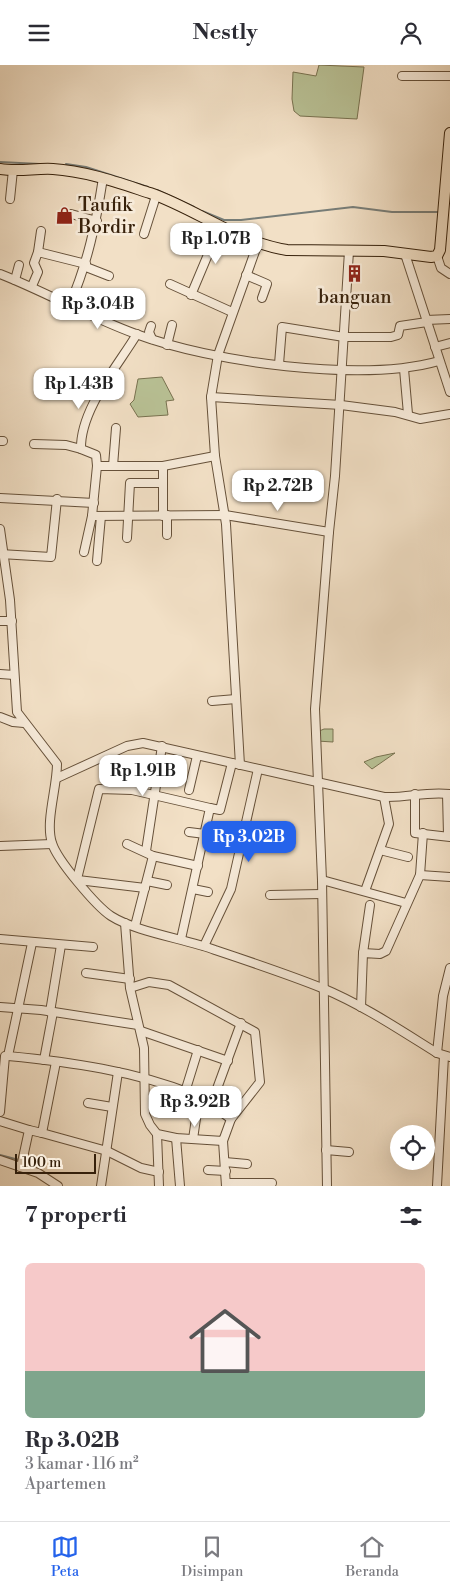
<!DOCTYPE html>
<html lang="id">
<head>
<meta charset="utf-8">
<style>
  :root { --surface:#fff; --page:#f7f7f7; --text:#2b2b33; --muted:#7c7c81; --line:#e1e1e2; --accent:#2563eb }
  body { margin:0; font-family:"Libre Bodoni",serif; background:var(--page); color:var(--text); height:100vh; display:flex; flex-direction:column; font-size:19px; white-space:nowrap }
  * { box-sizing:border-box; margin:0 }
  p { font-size:16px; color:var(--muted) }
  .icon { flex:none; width:28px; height:28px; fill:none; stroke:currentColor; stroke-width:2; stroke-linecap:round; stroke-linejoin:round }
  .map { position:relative; height:1121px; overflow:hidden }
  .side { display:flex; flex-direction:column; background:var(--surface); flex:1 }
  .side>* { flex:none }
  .tools { position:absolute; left:390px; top:1060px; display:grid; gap:10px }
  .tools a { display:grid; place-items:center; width:45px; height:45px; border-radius:50%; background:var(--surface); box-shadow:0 5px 20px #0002; font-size:25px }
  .scale { position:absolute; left:15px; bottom:12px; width:81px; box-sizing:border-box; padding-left:5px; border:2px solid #37210b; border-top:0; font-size:14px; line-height:18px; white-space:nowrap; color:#37210b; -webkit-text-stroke:4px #f7ebda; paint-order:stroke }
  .price { position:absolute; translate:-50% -42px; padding:0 11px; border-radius:10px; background:#fff; color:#222; font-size:16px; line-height:32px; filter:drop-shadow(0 1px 2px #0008) }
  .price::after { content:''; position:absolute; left:50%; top:30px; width:15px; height:11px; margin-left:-8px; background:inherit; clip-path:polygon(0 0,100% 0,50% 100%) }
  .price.on { background:var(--accent); color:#fff }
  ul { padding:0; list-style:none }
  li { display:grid; align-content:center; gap:10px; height:265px; padding:0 25px }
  li span { display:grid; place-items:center; height:155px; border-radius:8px; color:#555 }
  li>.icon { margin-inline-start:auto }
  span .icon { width:90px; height:90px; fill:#fffc; stroke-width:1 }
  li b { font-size:21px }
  h2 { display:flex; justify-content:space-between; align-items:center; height:60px; padding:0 25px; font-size:21px }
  header { display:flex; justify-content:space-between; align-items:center; height:65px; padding:0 25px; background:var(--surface); font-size:22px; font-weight:800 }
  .dock { display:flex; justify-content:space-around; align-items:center; height:70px; border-top:1px solid var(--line); background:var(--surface); font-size:14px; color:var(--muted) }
  .dock a { display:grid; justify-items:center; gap:2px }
  .dock .on { color:var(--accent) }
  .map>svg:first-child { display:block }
</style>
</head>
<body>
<header><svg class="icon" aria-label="menu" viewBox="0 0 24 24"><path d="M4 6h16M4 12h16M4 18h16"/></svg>Nestly<svg class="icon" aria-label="person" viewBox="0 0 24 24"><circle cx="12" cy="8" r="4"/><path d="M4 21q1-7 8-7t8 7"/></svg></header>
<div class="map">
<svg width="450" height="1121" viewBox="0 0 450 1121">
  <rect width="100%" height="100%" fill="#f2e0c6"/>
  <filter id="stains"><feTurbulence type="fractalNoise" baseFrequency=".004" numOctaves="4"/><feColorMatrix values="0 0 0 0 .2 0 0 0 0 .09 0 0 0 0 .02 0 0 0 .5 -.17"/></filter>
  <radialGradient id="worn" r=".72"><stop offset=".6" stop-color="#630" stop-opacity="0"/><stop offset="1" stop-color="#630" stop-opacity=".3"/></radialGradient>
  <!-- green -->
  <g fill="#b9c296" stroke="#787250">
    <path d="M319 0 364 2 357 54 300 51 294 46 292 34 293 7 316 11Z"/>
    <path d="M162 312 174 335 166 336 168 350 138 352 130 339 134 335 138 314Z"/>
    <path d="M324 664H333V677L317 676V667Z"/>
    <path d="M395 688 372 704 364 697 376 692Z"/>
  </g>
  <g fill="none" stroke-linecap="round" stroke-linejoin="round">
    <!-- stream -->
    <g stroke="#777d78" stroke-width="2">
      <path d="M0 97 40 99"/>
      <path d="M66 99 86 102 148 122"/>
      <path d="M157 125 194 142"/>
      <path d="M202 146 224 155H241L353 142 392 147H440"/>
      <path d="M0 1090 19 1095"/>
      <path d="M24 1096 46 1109"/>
    </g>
    <defs>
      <g id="minor">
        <path d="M402 11H450"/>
        <path d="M10 134 13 105"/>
        <path d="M71 149 97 156"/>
        <path d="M144 169 156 131"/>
        <path d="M38 187 41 166"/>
        <path d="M405 189 450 327"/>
        <path d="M437 191 441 203 450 209"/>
        <path d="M86 202 109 211"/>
        <path d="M0 209C46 227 89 252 136 269 211 297 361 318 439 296"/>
        <path d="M246 210 267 219 262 233"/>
        <path d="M15 215 19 200"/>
        <path d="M170 219 232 247"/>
        <path d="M32 221 38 207 34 198 38 187 86 199"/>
        <path d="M191 230 220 161"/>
        <path d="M70 239C88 197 96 158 103 113"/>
        <path d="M426 255 450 254"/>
        <path d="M151 261 149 267 152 274"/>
        <path d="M167 280 172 260"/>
        <path d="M435 282 450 278"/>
        <path d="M279 299 282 262 344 272H391L398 270 400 261 427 257"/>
        <path d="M404 304 408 349"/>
        <path d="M211 332 341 340 395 347 420 354 450 349"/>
        <path d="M0 376H3"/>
        <path d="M34 379 66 380 81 384"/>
        <path d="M97 401 96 390 81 384C80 345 117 302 137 269"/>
        <path d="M113 401 116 363"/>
        <path d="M163 401V451"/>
        <path d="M0 433 94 438"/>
        <path d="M167 450V470"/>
        <path d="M92 451 225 450 329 467"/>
        <path d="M0 464 10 535 17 647 57 699C57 723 45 757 52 778 57 795 96 841 111 851 136 867 186 874 215 885 251 897 287 909 322 923 363 940 400 965 437 988L450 992"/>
        <path d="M127 473 130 418H163"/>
        <path d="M84 487 92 451 97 401H163L215 391"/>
        <path d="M0 489 51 492 57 434"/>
        <path d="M97 496 101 451"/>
        <path d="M0 556H12"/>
        <path d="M0 609 14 610"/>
        <path d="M212 636 236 634"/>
        <path d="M0 652 13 657 24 658"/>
        <path d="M240 700 226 459 215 391 211 332 218 290 258 178"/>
        <path d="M57 713 127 681 143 678 384 732C408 733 426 726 450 729"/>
        <path d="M189 725 197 691"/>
        <path d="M415 729V768L450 772"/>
        <path d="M447 729 448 770"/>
        <path d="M189 767 205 769"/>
        <path d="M127 779 153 791 198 801"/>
        <path d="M0 781 52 779"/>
        <path d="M380 785 408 792"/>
        <path d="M146 786 162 681"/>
        <path d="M420 810 423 768"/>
        <path d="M77 814 99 724 132 725 210 743"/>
        <path d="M78 815 145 823"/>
        <path d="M322 815 406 838"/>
        <path d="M147 816 167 820"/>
        <path d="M193 824 208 827"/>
        <path d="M365 826 389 759 384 732"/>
        <path d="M270 830 322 829"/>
        <path d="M125 858 130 923 144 983 145 1049 150 1060 157 1069 176 1073 223 1076 231 1054 260 1017 255 967 169 920 149 917 130 923"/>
        <path d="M135 861 153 791"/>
        <path d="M0 874 93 882"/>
        <path d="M181 874 210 743 220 745 232 698"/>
        <path d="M32 878 8 991C70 997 135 1006 192 1029 206 1035 219 1045 231 1054"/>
        <path d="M204 881 231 824 258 704"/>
        <path d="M363 888 370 840"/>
        <path d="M86 908 130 914"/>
        <path d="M0 942 41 945 138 960"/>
        <path d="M361 942 363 888 380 889 386 886 420 810 450 812"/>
        <path d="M50 947 61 880"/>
        <path d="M141 966 228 996"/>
        <path d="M437 988 443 931 450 903"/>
        <path d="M44 995 53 947"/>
        <path d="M185 1027 198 985"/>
        <path d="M88 1038 112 1042"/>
        <path d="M211 1040 241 958"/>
        <path d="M0 1047 5 991"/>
        <path d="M0 1056 29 1065"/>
        <path d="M42 1068 107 1086 141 1103 159 1107"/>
        <path d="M157 1069 159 1121"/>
        <path d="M176 1073 180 1121"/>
        <path d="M193 1074 199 1033"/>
        <path d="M223 1076 226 1121"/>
        <path d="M326 1085 349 1087"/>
        <path d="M0 1095 38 1108 58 1121"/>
        <path d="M225 1097 247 1099"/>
        <path d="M21 1102 29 1065 42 1068 56 997"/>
        <path d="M208 1105 226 1106"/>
        <path d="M226 1118H272"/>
        <path d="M101 1121 118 1007"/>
        <path d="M327 1121 322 815 315 644 329 467 335 411 349 186"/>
        <path d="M437 1121 444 991"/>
      </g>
      <path id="major" d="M0 104C18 107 36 103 53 104 86 106 119 118 150 128 196 144 237 177 287 185L384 186 431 192 437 191 440 185 450 68"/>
    </defs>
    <!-- minor casing -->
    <use href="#minor" stroke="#66513a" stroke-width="10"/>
    <!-- major casing -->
    <use href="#major" stroke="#37210b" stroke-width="12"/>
    <!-- minor -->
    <use href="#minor" stroke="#f7ebda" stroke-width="8"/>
    <!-- major -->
    <use href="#major" stroke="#f2e0c6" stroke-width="10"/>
  </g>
  <!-- icons -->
  <defs>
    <symbol id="shop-bare" viewBox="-9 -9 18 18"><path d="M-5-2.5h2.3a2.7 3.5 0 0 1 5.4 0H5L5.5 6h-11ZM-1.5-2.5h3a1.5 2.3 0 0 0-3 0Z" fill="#8f2418" stroke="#f7ebda" stroke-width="2.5" paint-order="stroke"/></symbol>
    <symbol id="building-bare" viewBox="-9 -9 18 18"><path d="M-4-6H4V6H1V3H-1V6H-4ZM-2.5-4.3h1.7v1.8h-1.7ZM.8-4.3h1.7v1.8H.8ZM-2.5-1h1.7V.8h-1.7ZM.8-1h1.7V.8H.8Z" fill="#8f2418" stroke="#f7ebda" stroke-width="2.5" paint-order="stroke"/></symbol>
  </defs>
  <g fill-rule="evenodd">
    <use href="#shop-bare" x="52" y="138" width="25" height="25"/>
    <use href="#building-bare" x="342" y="196" width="25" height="25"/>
  </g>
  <g text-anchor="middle" stroke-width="5" stroke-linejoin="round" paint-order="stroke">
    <!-- poi labels -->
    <g font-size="19" fill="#37210b" stroke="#f7ebda" text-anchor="start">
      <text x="78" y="146">Taufik<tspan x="78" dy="22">Bordir</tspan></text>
      <text x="355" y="238" text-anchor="middle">banguan</text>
    </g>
  </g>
  <rect width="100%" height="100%" filter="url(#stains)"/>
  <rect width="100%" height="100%" fill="url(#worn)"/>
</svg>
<div class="tools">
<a><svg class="icon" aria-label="locate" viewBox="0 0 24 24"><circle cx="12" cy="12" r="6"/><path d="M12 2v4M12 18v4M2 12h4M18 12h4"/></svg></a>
</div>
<div class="scale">100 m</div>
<b class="price" style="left:216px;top:200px">Rp 1.07B</b>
<b class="price" style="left:98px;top:265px">Rp 3.04B</b>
<b class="price" style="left:79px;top:345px">Rp 1.43B</b>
<b class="price" style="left:278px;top:447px">Rp 2.72B</b>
<b class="price" style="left:143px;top:732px">Rp 1.91B</b>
<b class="price on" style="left:249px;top:798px">Rp 3.02B</b>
<b class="price" style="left:195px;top:1063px">Rp 3.92B</b>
</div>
<section class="side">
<h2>7 properti<svg class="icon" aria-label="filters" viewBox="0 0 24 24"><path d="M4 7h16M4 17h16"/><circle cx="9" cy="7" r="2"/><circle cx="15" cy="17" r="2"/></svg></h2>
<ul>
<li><span style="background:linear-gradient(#f6c9c9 70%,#7fa58c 0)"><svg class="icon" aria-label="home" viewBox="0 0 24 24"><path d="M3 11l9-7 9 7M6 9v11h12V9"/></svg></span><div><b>Rp 3.02B</b><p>3 kamar · 116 m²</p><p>Apartemen</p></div></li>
</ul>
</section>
<nav class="dock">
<a class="on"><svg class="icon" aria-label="map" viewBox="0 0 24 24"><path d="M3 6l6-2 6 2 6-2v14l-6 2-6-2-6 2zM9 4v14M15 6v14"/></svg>Peta</a>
<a><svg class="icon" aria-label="saved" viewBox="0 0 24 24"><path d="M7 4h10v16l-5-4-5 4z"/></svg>Disimpan</a>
<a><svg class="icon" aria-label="home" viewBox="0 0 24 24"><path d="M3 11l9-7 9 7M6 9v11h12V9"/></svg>Beranda</a>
</nav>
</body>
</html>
